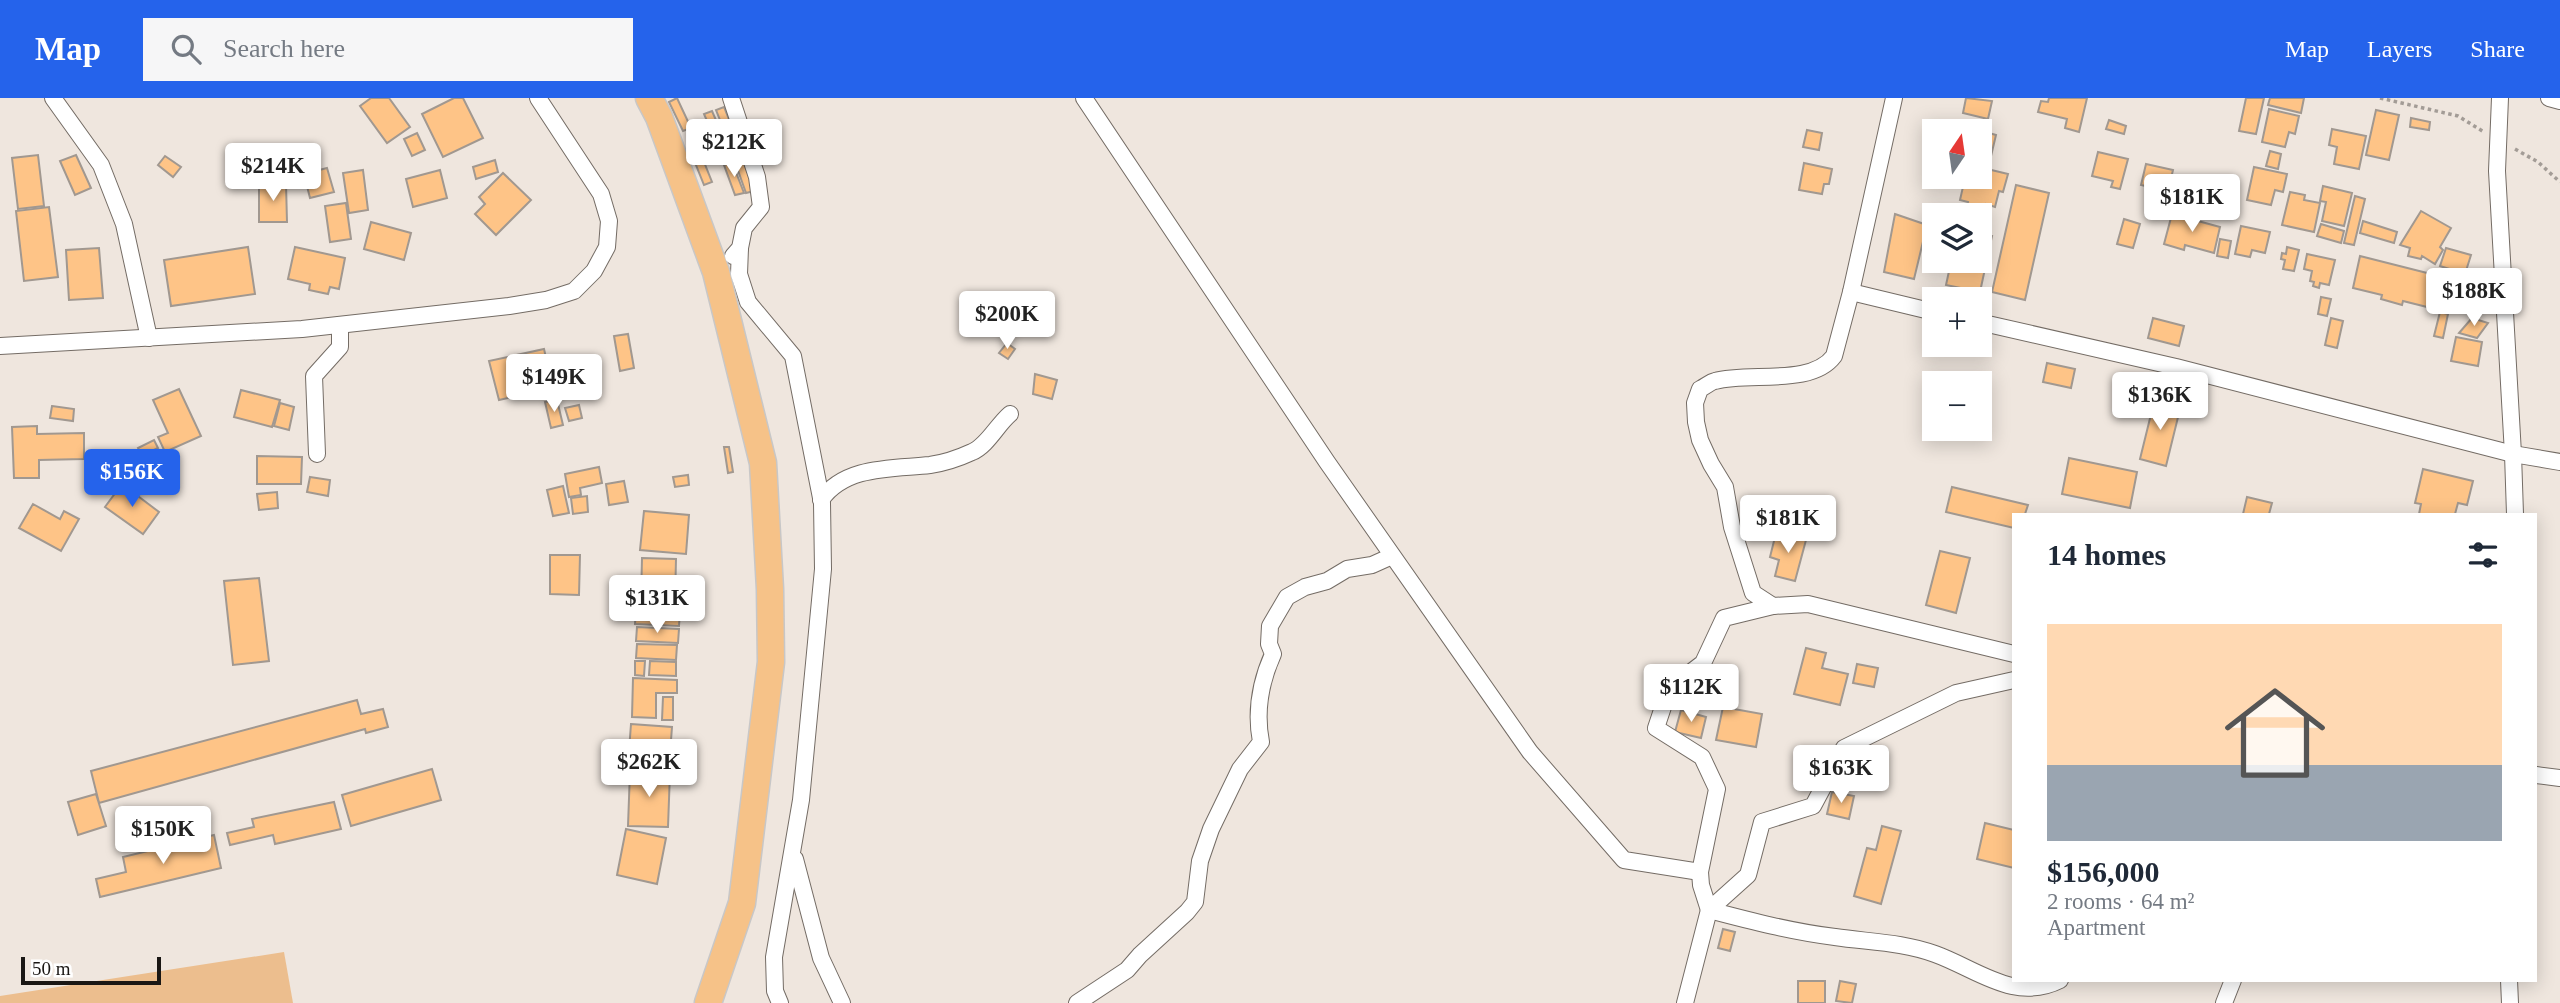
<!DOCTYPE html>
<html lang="en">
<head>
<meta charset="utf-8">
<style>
  :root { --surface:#fff; --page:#f6f6f7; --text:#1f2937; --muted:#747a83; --accent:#2563eb }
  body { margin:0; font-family:"Times New Roman",serif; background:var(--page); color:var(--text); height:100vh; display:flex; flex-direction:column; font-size:26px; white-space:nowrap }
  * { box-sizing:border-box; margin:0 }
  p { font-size:23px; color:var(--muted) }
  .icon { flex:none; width:38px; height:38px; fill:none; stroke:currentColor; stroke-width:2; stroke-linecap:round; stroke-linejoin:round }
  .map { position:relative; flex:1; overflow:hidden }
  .sheet { position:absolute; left:2012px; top:415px; width:525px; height:469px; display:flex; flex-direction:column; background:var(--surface); border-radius:0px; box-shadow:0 4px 18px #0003 }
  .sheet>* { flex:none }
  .needle { width:46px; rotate:13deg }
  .buttons { position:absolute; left:1922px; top:21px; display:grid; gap:14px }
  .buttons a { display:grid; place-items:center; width:70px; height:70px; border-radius:0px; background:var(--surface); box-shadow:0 4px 18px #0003; font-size:35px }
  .scale { position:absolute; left:21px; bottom:18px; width:140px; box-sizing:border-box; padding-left:7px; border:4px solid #1a1714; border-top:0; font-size:19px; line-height:24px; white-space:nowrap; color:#1a1714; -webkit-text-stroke:5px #fff; paint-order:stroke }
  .price { position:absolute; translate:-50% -60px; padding:0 16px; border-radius:7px; background:#fff; color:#222; font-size:23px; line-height:46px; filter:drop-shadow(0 2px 4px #0008) }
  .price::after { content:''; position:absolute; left:50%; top:42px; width:21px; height:16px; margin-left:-10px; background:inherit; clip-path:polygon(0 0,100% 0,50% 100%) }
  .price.on { background:var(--accent); color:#fff }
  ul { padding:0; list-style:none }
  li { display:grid; align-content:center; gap:14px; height:371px; padding:0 35px }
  li span { display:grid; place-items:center; height:217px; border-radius:0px; color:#555 }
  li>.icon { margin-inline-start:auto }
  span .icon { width:126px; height:126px; fill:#fffc; stroke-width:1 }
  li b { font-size:30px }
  h2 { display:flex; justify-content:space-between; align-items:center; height:84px; padding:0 35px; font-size:30px }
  header { display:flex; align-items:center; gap:42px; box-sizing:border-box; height:98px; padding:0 35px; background:var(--accent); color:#fff }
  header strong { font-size:33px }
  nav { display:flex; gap:38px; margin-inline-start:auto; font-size:24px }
  .search { width:490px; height:63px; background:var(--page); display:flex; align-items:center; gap:18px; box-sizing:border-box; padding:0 24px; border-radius:0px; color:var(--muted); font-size:26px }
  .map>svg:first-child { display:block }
</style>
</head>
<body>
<header>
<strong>Map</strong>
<div class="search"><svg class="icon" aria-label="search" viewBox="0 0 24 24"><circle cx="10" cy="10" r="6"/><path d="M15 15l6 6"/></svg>Search here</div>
<nav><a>Map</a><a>Layers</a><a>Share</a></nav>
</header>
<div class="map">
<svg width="2560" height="905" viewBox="0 0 2560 905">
  <rect width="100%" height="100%" fill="#efe6de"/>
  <!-- green -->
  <path fill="#ecbe8e" d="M284 854 293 905H0V898Z"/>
  <!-- building -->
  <g fill="#fec487" stroke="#a19890" stroke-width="2">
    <path d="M371 0H389L410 29 387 45 360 8Z"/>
    <path d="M454 0H463L483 40 443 59 422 16Z"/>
    <path d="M677 0 691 30 683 33 669 4Z"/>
    <path d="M1966 0 1992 3 1988 21 1963 15Z"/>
    <path d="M2049 0H2087L2079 34 2065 30 2067 21 2038 14 2041 3 2048 4Z"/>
    <path d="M2246 0H2264L2256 36 2239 33Z"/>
    <path d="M2270 0H2304L2301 15 2268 7Z"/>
    <path d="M724 9 736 39 728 42 716 12Z"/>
    <path d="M2269 11 2299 18 2295 36 2289 34 2285 49 2262 44Z"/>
    <path d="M2376 12 2399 17 2389 62 2366 57Z"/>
    <path d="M712 13 725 43 717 46 704 16Z"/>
    <path d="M2411 20 2430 24 2429 32 2410 29Z"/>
    <path d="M2109 22 2126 28 2124 36 2106 31Z"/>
    <path d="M1981 26 1990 28 1989 35 1996 37 1991 58 1979 55Z"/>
    <path d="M2332 31 2366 38 2359 71 2334 66 2337 49 2329 47Z"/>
    <path d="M1807 32 1822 35 1819 52 1803 49Z"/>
    <path d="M417 35 425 52 412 58 404 41Z"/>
    <path d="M2270 53 2281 56 2278 71 2266 68Z"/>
    <path d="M700 54 712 84 704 87 692 57Z"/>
    <path d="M2098 54 2128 61 2120 91 2111 89 2113 83 2092 78Z"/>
    <path d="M38 57 44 108 18 111 12 60Z"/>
    <path d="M76 57 91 90 75 97 60 63Z"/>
    <path d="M165 58 181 69 173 79 158 67Z"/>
    <path d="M744 61 754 93 746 95 735 64Z"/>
    <path d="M495 62 498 74 476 81 473 69Z"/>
    <path d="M732 64 744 95 735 97 724 67Z"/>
    <path d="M1804 65 1832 71 1829 86H1824L1822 96 1799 92Z"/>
    <path d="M2146 66 2173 72 2168 93 2141 87Z"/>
    <path d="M1979 69 2008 76 2003 94 1999 93 1995 109 1986 106 1983 116 1966 112 1968 104 1960 102 1965 80 1971 82 1972 79H1979Z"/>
    <path d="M2254 69 2287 76 2283 94 2275 92 2271 107 2247 102Z"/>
    <path d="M327 70 334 94 310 100 304 76Z"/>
    <path d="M363 72 368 112 349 115 343 75Z"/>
    <path d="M440 72 447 100 413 109 406 81Z"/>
    <path d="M503 75 531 102 496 137 475 116 485 106 479 99Z"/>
    <path d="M259 86H286L287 124H259Z"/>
    <path d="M2016 87 2049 95 2025 202 1992 194Z"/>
    <path d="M2323 88 2352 95 2344 128 2322 123 2326 104 2320 103Z"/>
    <path d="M2290 94 2305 97 2304 102 2320 105 2314 134 2282 127Z"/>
    <path d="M2355 98 2365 101 2354 147 2344 145Z"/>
    <path d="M346 105 351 141 330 144 325 108Z"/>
    <path d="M49 109 58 179 24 183 16 113Z"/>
    <path d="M2421 113 2451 130 2440 149 2443 152 2435 166 2422 158 2421 161 2408 158 2410 150 2400 147Z"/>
    <path d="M1895 116 1927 127 1914 181 1884 174Z"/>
    <path d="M2172 116 2220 129 2214 155 2185 147 2184 152 2164 146Z"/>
    <path d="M2124 121 2140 126 2133 150 2117 146Z"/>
    <path d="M2363 123 2397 134 2394 145 2360 135Z"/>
    <path d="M371 124 411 135 404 162 364 151Z"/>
    <path d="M2321 126 2344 133 2341 145 2317 138Z"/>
    <path d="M2241 128 2270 134 2265 155 2252 152 2250 159 2235 156Z"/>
    <path d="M1979 135 1992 138 1980 194 1946 187 1951 164 1979 163Z"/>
    <path d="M2220 141 2231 143 2228 160 2217 158Z"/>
    <path d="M248 149 255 196 171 208 164 162Z"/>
    <path d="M295 149 345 160 339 191 330 189 328 196 309 192 310 186 288 181Z"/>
    <path d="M2287 149 2299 152 2294 173 2283 171 2285 162 2281 161 2282 155 2286 156Z"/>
    <path d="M99 150 103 200 69 202 66 152Z"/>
    <path d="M2446 150 2471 157 2465 176 2440 168Z"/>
    <path d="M2307 156 2335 162 2329 187 2320 185 2319 190 2313 188 2314 184 2310 183 2312 173 2304 171Z"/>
    <path d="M2360 158 2439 178 2431 210 2403 203 2402 207 2381 201 2382 197 2353 190Z"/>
    <path d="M2321 199 2331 201 2327 218 2318 216Z"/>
    <path d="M2440 214 2448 216 2443 240 2434 238Z"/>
    <path d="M2153 220 2184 228 2179 248 2148 240Z"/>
    <path d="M2331 220 2343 223 2337 250 2325 247Z"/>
    <path d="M2472 220 2488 225 2477 240 2459 235Z"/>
    <path d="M628 236 634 270 620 273 614 238Z"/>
    <path d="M2456 239 2482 244 2478 268 2451 263Z"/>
    <path d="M1007 245 1015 251 1008 261 999 255Z"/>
    <path d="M544 251 553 290 499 302 489 263Z"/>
    <path d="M2047 265 2075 271 2071 290 2043 284Z"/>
    <path d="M1035 276 1057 282 1052 301 1033 296Z"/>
    <path d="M179 291 201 338 165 354 158 339 168 335 153 302Z"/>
    <path d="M241 292 280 302 272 329 234 319Z"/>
    <path d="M2155 300 2181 307 2166 368 2140 361Z"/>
    <path d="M557 302 563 327 551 330 545 304Z"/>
    <path d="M280 305 294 309 289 332 274 328Z"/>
    <path d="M579 307 582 320 569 323 565 310Z"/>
    <path d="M52 308 74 311 73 323 50 320Z"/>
    <path d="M37 328V336L84 335V361L39 362V380H14L12 329Z"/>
    <path d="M154 342 158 350 142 358 138 350Z"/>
    <path d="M724 349H729L733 374 728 375Z"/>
    <path d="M257 358 302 359 301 386H257Z"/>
    <path d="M2069 360 2137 374 2130 410 2062 396Z"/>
    <path d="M140 363 155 374 145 387 130 377Z"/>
    <path d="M599 369 602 385 580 390 581 397 569 399 565 376Z"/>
    <path d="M2423 371 2473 383 2467 407 2458 405 2455 416H2419L2421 406 2415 405Z"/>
    <path d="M688 377 689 387 675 389 673 379Z"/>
    <path d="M310 379 330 382 328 398 307 394Z"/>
    <path d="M624 383 628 404 609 407 606 386Z"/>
    <path d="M122 386 159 414 143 436 105 409Z"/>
    <path d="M563 388 569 415 553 418 547 392Z"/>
    <path d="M1952 389 2028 407 2025 416H2014V430L1946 414Z"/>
    <path d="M277 394 278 410 259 412 257 396Z"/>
    <path d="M587 398 588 414 573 416 571 400Z"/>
    <path d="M2247 399 2272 405 2269 416H2243Z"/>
    <path d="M33 406 60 421 64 413 79 421 61 453 19 430Z"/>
    <path d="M644 413 689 417 686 456 640 452Z"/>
    <path d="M1776 435 1806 442 1795 483 1775 478 1779 462 1770 459Z"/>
    <path d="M1940 453 1970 460 1956 515 1926 507Z"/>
    <path d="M550 457H580L579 497 550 496Z"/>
    <path d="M642 460 676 461 675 504 641 503Z"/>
    <path d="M259 480 269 563 233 567 224 483Z"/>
    <path d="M636 511 680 513 679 528 635 526Z"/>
    <path d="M637 529 679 531 678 545 636 543Z"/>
    <path d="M637 546 677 547 676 562 636 560Z"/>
    <path d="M1806 550 1826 555 1822 570 1848 576 1840 607 1794 596Z"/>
    <path d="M635 563H645L644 578 635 577Z"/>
    <path d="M650 563 676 564V578L649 577Z"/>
    <path d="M1857 566 1878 570 1874 589 1853 585Z"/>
    <path d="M633 580 677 582V595H656V620L632 619Z"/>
    <path d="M663 599H673V622H662Z"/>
    <path d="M357 602 361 616 383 611 388 629 366 635 365 631 99 705 91 673Z"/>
    <path d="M1723 609 1762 616 1756 649 1716 642Z"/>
    <path d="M1681 612 1706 619 1701 640 1675 634Z"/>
    <path d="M631 626 672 629 669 669 628 666Z"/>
    <path d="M432 671 441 702 351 728 342 697Z"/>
    <path d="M630 673 670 674 668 729 628 728Z"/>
    <path d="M1832 694 1854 698 1849 721 1827 716Z"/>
    <path d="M96 696 106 728 78 737 68 704Z"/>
    <path d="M334 704 341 731 275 746 273 737 230 747 227 735 254 729 252 721Z"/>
    <path d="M1985 725 2014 732V770L1977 761Z"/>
    <path d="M1882 728 1901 733 1881 806 1854 798 1867 750 1876 752Z"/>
    <path d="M626 731 666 740 657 786 617 777Z"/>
    <path d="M214 737 221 770 100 799 96 781 126 774 123 759Z"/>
    <path d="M1723 831 1735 834 1730 853 1718 850Z"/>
    <rect x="1798" y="883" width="27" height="22"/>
    <path d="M1840 883 1856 886 1852 905 1836 903Z"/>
  </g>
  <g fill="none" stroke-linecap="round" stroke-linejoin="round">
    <defs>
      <g id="minor">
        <path d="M53 0 101 67 124 126 149 240"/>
        <path d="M731 0 757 79 761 109 744 130 740 150 733 158"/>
        <path d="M1084 0 1327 364 1530 654 1624 762 1700 774"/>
        <path d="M2500 0 2497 73 2513 356 2515 416"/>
        <path d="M2549 0 2560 3"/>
        <path d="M740 150 739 176 748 204 793 258 822 405 823 471 801 702 774 859 775 893 780 905"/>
        <path d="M1851 194 1934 214"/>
        <path d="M1979 224 2176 269 2513 356 2560 364"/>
        <path d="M0 248 302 231 509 208 546 202 574 193 594 173 607 149 609 123 601 96 538 0"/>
        <path d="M317 356 314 278 340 249V227"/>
        <path d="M821 402C845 367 894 371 930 367 944 365 959 360 972 354 987 348 997 327 1010 316"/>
        <path d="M1773 508 1808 506 2014 556"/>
        <path d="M2536 677 2560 680"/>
        <path d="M795 761 821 860 842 905"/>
        <path d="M1709 812 1701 787 1700 774 1717 691 1702 659 1656 630 1669 591 1703 565 1724 520 1773 508 1753 495 1732 429 1725 389 1711 366 1700 342 1696 324 1695 305 1700 291C1705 289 1710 284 1715 283 1748 273 1811 289 1834 258L1851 194 1894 0"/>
        <path d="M1709 812C1751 823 1793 834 1835 839 1868 844 1903 844 1935 856 1977 871 2014 905 2060 882"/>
        <path d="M2509 882 2510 905"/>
        <path d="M1077 905 1127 872 1140 857 1187 814 1195 804 1200 763 1211 731 1240 671 1261 644C1255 613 1260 585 1273 556L1269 546 1270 528 1287 499 1305 489 1327 483 1347 471 1372 467 1392 458"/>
        <path d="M1685 905 1709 812 1748 777 1762 724 1813 708 1844 650 1956 595 2014 582"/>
        <path d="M2224 905 2233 882"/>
      </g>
      <path id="trunk" d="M649 0 659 19 716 174 763 365 770 491 771 564 742 805 708 905"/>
    </defs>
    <!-- minor casing -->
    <use href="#minor" stroke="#746c65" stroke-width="18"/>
    <!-- trunk casing -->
    <use href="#trunk" stroke="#c8c7c7" stroke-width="29"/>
    <!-- path -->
    <g stroke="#a39c96" stroke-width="3.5" stroke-dasharray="3.5 3.5" stroke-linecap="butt">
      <path d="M2380 0 2458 18 2484 34"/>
      <path d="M2515 51 2538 64 2560 84"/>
    </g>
    <!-- minor -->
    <use href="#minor" stroke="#fff" stroke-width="16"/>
    <!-- trunk -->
    <use href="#trunk" stroke="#f6c288" stroke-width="26"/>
  </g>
</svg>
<div class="buttons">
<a><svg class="needle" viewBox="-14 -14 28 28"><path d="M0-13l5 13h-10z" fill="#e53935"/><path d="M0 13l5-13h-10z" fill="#747a83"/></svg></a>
<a><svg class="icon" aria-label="layers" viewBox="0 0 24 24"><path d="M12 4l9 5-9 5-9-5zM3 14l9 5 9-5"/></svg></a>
<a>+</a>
<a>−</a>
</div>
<div class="scale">50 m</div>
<b class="price" style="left:734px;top:81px">$212K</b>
<b class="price" style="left:273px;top:105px">$214K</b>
<b class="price" style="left:2192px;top:136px">$181K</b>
<b class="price" style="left:2474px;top:230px">$188K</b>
<b class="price" style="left:1007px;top:253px">$200K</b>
<b class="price" style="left:554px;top:316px">$149K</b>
<b class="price" style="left:2160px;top:334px">$136K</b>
<b class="price on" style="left:132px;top:411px">$156K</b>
<b class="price" style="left:1788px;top:457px">$181K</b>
<b class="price" style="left:657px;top:537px">$131K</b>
<b class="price" style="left:1691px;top:626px">$112K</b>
<b class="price" style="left:649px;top:701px">$262K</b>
<b class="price" style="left:1841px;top:707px">$163K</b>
<b class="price" style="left:163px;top:768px">$150K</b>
<section class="sheet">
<h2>14 homes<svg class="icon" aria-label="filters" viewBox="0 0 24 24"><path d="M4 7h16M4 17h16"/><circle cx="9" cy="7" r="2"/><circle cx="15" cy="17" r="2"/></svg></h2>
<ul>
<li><span style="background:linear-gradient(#ffd9b3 65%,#9aa5b1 0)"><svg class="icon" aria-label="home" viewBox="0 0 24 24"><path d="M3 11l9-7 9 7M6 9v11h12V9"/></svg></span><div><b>$156,000</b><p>2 rooms · 64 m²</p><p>Apartment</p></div></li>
</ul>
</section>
</div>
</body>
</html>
